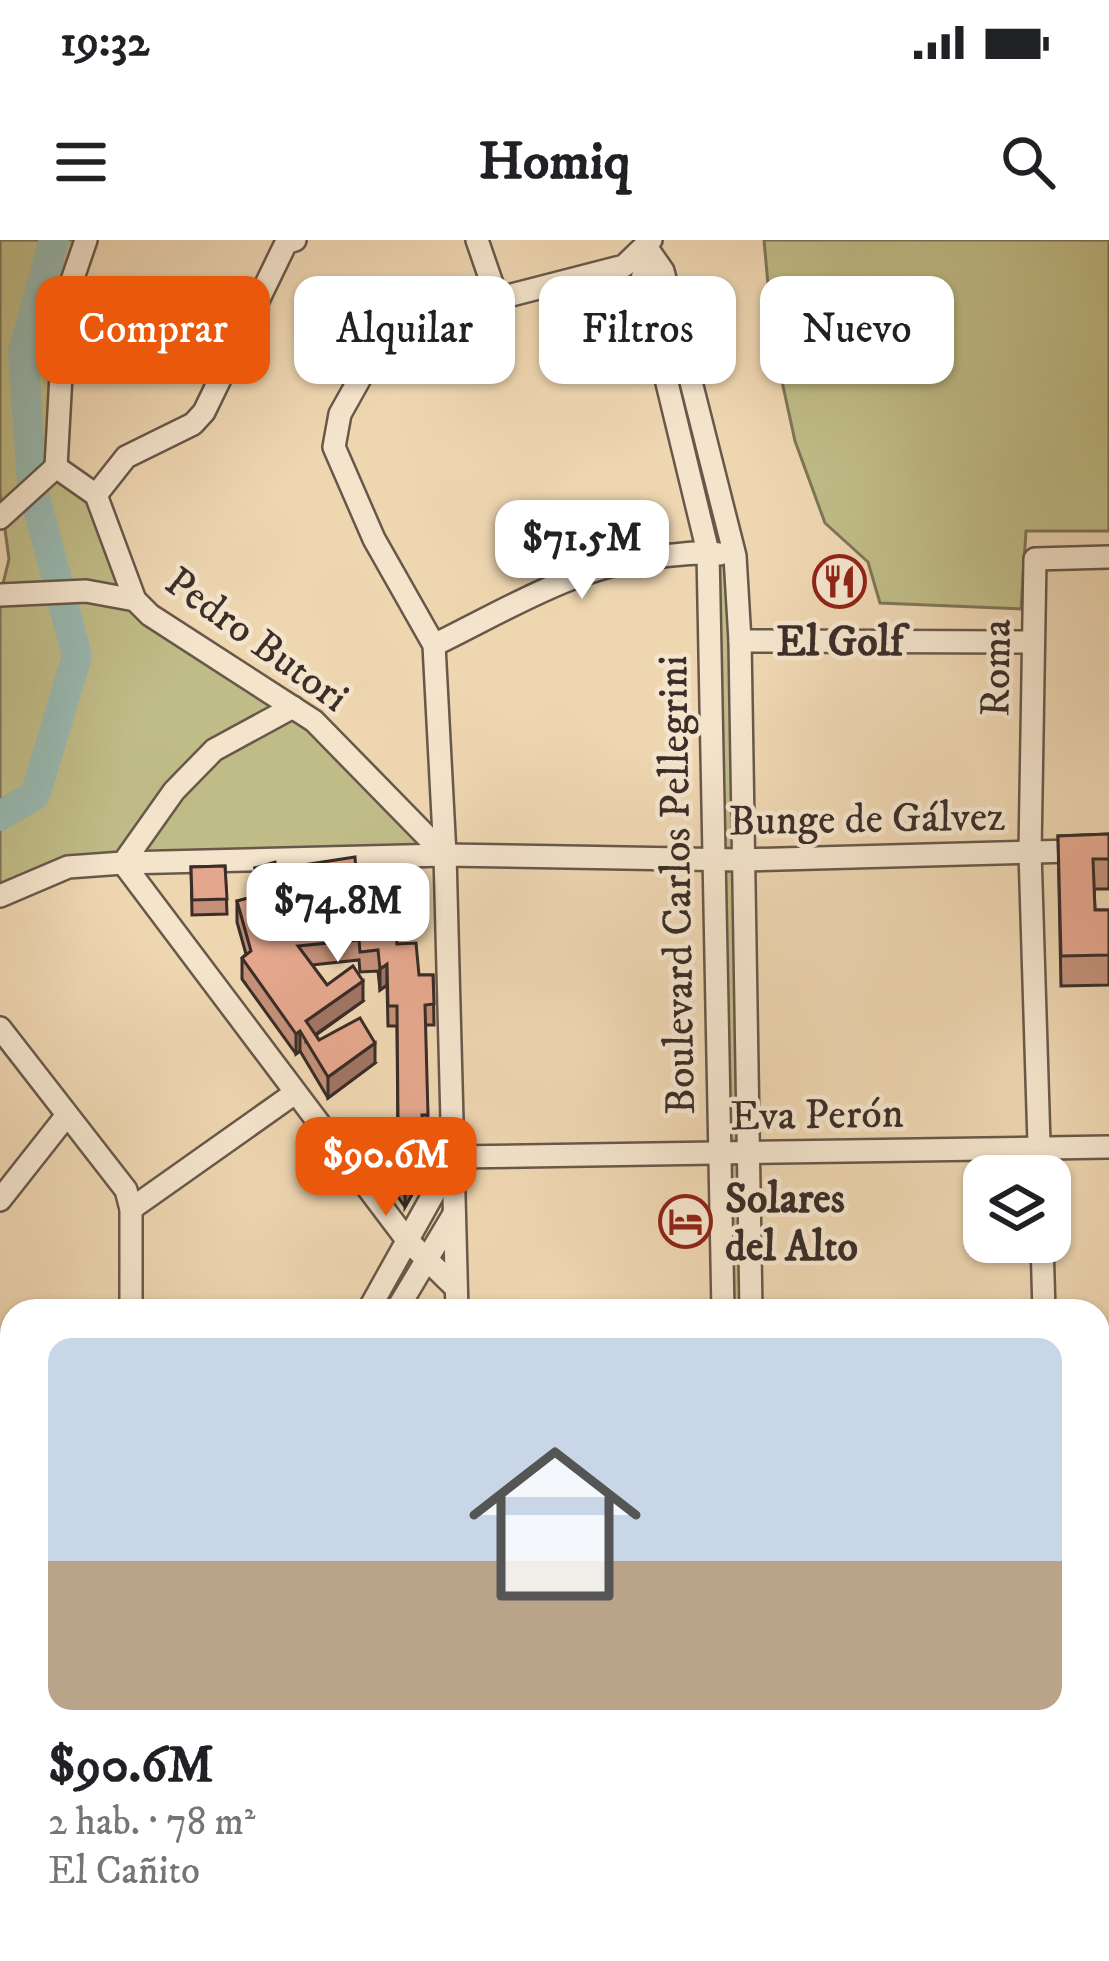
<!DOCTYPE html>
<html lang="es">
<head>
<meta charset="utf-8">
<style>
  :root { --surface:#fff; --page:#f6f6f6; --text:#202124; --muted:#757577; --line:#e0e0e0; --accent:#ea580c }
  body { margin:0; font-family:"IM FELL DW Pica",serif; background:var(--page); color:var(--text); height:100vh; display:flex; flex-direction:column; font-size:45px; white-space:nowrap }
  * { box-sizing:border-box; margin:0 }
  p { font-size:39px; color:var(--muted) }
  .icon { flex:none; width:66px; height:66px; fill:none; stroke:currentColor; stroke-width:2; stroke-linecap:round; stroke-linejoin:round }
  .map { position:relative; flex:1; overflow:hidden }
  .drawer { position:absolute; left:0px; top:1059px; width:1110px; height:663px; display:flex; flex-direction:column; background:var(--surface); border-radius:36px 36px 0 0; box-shadow:0 3px 9px #0004 }
  .drawer>* { flex:none }
  .guide { position:absolute; left:36px; top:36px; width:1038px; height:108px; display:flex; gap:24px }
  .tools { position:absolute; left:963px; top:915px; display:grid; gap:24px }
  .tools a { display:grid; place-items:center; width:108px; height:108px; border-radius:24px; background:var(--surface); box-shadow:0 3px 9px #0004; font-size:60px }
  .price { position:absolute; translate:-50% -102px; padding:0 27px; border-radius:24px; background:#fff; color:#222; font-size:39px; line-height:78px; filter:drop-shadow(0 3px 6px #0008) }
  .price::after { content:''; position:absolute; left:50%; top:72px; width:36px; height:27px; margin-left:-18px; background:inherit; clip-path:polygon(0 0,100% 0,50% 100%) }
  .price.current { background:var(--accent); color:#fff }
  ul { padding:0; list-style:none }
  li { display:grid; align-content:center; gap:24px; height:636px; padding:0 48px }
  li+li { border-top:3px solid var(--line) }
  li span { display:grid; place-items:center; height:372px; border-radius:24px; color:#555 }
  li>.icon { margin-inline-start:auto }
  span .icon { width:216px; height:216px; fill:#fffc; stroke-width:1 }
  li b { font-size:51px }
  .chip { padding:0 42px; border-radius:24px; background:var(--surface); box-shadow:0 3px 9px #0004; font-size:42px; line-height:108px }
  .chip.current { background:var(--accent); color:#fff }
  .status { display:flex; justify-content:space-between; align-items:center; height:84px; padding:0 60px; background:var(--surface); direction:ltr }
  .status svg { height:33px; fill:currentColor }
  header { display:flex; justify-content:space-between; align-items:center; height:156px; padding:0 48px; background:var(--surface); font-size:54px; font-weight:700 }
  .map>svg:first-child { display:block }
</style>
</head>
<body>
<div class="status"><b>19:32</b><svg viewBox="0 0 49 12"><path d="M0 12V9h3v3zM5 12V6h3v6zM10 12V3h3v9zM15 12V0h3v12zM26 1h20v11H26zM47 4h2v5h-2z"/></svg></div>
<header><svg class="icon" aria-label="menu" viewBox="0 0 24 24"><path d="M4 6h16M4 12h16M4 18h16"/></svg>Homiq<svg class="icon" aria-label="search" viewBox="0 0 24 24"><circle cx="10" cy="10" r="6"/><path d="M15 15l6 6"/></svg></header>
<div class="map">
<svg width="1109" height="1721" viewBox="0 0 1109 1721">
  <rect width="100%" height="100%" fill="#eed6b1"/>
  <filter id="stains"><feTurbulence type="fractalNoise" baseFrequency=".00167" numOctaves="4"/><feColorMatrix values="0 0 0 0 .2 0 0 0 0 .09 0 0 0 0 .02 0 0 0 .5 -.17"/></filter>
  <radialGradient id="worn" r=".72"><stop offset=".6" stop-color="#630" stop-opacity="0"/><stop offset="1" stop-color="#630" stop-opacity=".3"/></radialGradient>
  <!-- green -->
  <g fill="#c0bc87" stroke="#7e7558" stroke-width="3">
    <path d="M0 0H82L56 227 94 256 134 371 293 467 445 615 123 623 210 512 171 538 121 617 0 654V356L9 319 0 253Z"/>
    <path d="M764 0H1109V291H1026L1021 369 880 363 868 322 825 283 795 201 773 100Z"/>
    <path d="M647 8 735 316 751 1071H723L708 312 642 40Z"/>
    <path d="M541 1710H891L904 1721H541Z"/>
  </g>
  <g fill="none" stroke-linecap="round" stroke-linejoin="round">
    <!-- river -->
    <path stroke="#99b9b0" stroke-width="30" d="M0 576 35 555 77 416 32 245 23 112 54 0"/>
    <defs>
      <g id="minor">
        <path d="M477 0 498 61"/>
        <path d="M649 0 642 40 708 312 723 1071"/>
        <path d="M647 8 663 31 735 316 740 401 751 1071"/>
        <path d="M56 227 96 255 135 360 150 375 314 481 445 615"/>
        <path d="M56 227 65 61 86 0"/>
        <path d="M96 255 126 217 193 184 204 172 286 3 295 0"/>
        <path d="M0 278 56 227"/>
        <path d="M0 355 86 351 135 360"/>
        <path d="M740 401 1033 402"/>
        <path d="M434 405C510 368 578 324 663 316 682 314 701 311 720 314"/>
        <path d="M123 623 445 615 741 620 1109 610"/>
        <path d="M123 623 407 1000 456 1048"/>
        <path d="M0 656 68 627 123 623 174 551 214 510 293 467"/>
        <path d="M0 788 126 950 131 969V1071"/>
        <path d="M454 917 1109 907"/>
        <path d="M1040 936 1030 612 1035 319 1109 317"/>
        <path d="M0 960 67 875"/>
        <path d="M131 969 295 853"/>
        <path d="M1042 1002 1044 1071"/>
        <path d="M368 1071 454 917"/>
        <path d="M396 1071 454 974"/>
        <path d="M457 1071 445 615 434 405 374 299 334 207 340 174 373 115 399 88 422 78 624 26 651 0"/>
        <path d="M1098 1202 1109 1201"/>
        <path d="M0 1229H12"/>
        <path d="M1098 1427 1109 1417"/>
        <path d="M0 1499H12"/>
        <path d="M1098 1689 1109 1679"/>
        <path d="M144 1710 145 1721"/>
        <path d="M469 1710 470 1721"/>
        <path d="M921 1710 935 1721"/>
        <path d="M168 1721 169 1710"/>
        <path d="M502 1721 519 1710"/>
        <path d="M733 1721V1710"/>
        <path d="M761 1721V1710"/>
        <path d="M1065 1721 1077 1710"/>
      </g>
    </defs>
    <!-- minor casing -->
    <use href="#minor" stroke="#68584a" stroke-width="26"/>
    <!-- minor -->
    <use href="#minor" stroke="#f4e4cc" stroke-width="21"/>
  </g>
  <!-- wall -->
  <g fill="#c49079" stroke="#3b2e28" stroke-width="3" fill-rule="evenodd">
    <path d="M1109 594V649H1094L1095 670H1109V745L1061 746 1058 596Z"/>
    <path d="M225 626 227 674 192 675 191 627Z"/>
    <path d="M255 628 356 632 406 650 402 683 382 684 383 691 397 704 419 735H433L434 785H425L428 896 422 895V902L398 901 397 786H388L387 745 380 750 378 731 360 732 359 720 312 725 327 745 363 761 316 795 319 800 375 823 328 858 300 811 296 814 242 739V718L246 714 237 682V661L257 656 255 648ZM368 668V677L328 681 327 672Z"/>
    <path d="M385 923 415 949 405 967 385 938Z"/>
  </g>
  <!-- shaded-wall -->
  <g fill="#a07563" stroke="#3b2e28" stroke-width="3">
    <path d="M406 629V650L402 683V663Z"/>
    <path d="M387 724V745L380 750V729Z"/>
    <path d="M363 741V761L306 801V781Z"/>
    <path d="M300 791V811L296 814V794Z"/>
    <path d="M375 803V823L328 858V837Z"/>
    <path d="M415 934V949L405 967V952Z"/>
  </g>
  <!-- building -->
  <g fill="#e4a78d" stroke="#3b2e28" stroke-width="3">
    <path d="M1109 594V619H1093L1095 670H1109V715L1061 716 1058 596Z"/>
    <path d="M355 617 356 632 406 629 402 663 369 664 368 648 325 652 328 681 381 676 383 691 396 689 397 704 416 703 419 735H433L434 764 425 765 428 875H422V882L398 880 397 766H388L387 724 380 729 378 710 360 712 359 700 298 706 327 745 353 726 363 741 306 781 319 800 360 778 375 803 328 837 300 791 296 794 242 718 251 711 237 661 263 654 255 628 275 622 277 629Z"/>
    <path d="M225 626 227 659 192 660 191 627Z"/>
    <path d="M400 912 415 934 405 952 385 923Z"/>
    <path d="M593 1710H661L662 1712 659 1721H593Z"/>
  </g>
  <!-- icons -->
  <defs>
    <symbol id="restaurant-ring" viewBox="-11 -11 22 22"><circle r="9.5" fill="#f4e4cc" stroke="#8f2418" stroke-width="1.5"/><path d="M-5-6h1v4h1v-4h1v4h1v-4h1v5L-1.5 .5V6h-2V.5L-5-1ZM5-6V6H3V1.5H1.5Q1.5-4 5-6Z" fill="#8f2418"/></symbol>
    <symbol id="hotel-ring" viewBox="-11 -11 22 22"><circle r="9.5" fill="#f4e4cc" stroke="#8f2418" stroke-width="1.5"/><path d="M-6-4.5h1.5V1H6V5H4.5V3h-9V5H-6ZM-4 0a1.8 1.8 0 1 1 3.6 0ZM.5 0V-2.5h3Q6-2.5 6 0Z" fill="#8f2418"/></symbol>
  </defs>
  <g fill-rule="evenodd">
    <use href="#restaurant-ring" x="810" y="312" width="59" height="59"/>
    <use href="#hotel-ring" x="656" y="952" width="59" height="59"/>
  </g>
  <g text-anchor="middle" stroke-width="9" stroke-linejoin="round" paint-order="stroke">
    <!-- street labels -->
    <g font-size="42" fill="#3b2e28" stroke="#f4e4cc">
      <text transform="translate(258 398) rotate(36)" y="15">Pedro Butori</text>
      <text transform="translate(994 428) rotate(-89)" y="15">Roma</text>
      <text transform="translate(867 577) rotate(-1)" y="15">Bunge de Gálvez</text>
      <text transform="translate(675 645) rotate(-91)" y="15">Boulevard Carlos Pellegrini</text>
      <text transform="translate(817 873) rotate(-1)" y="15">Eva Perón</text>
    </g>
    <!-- poi labels -->
    <g font-size="42" font-weight="bold" fill="#3b2e28" stroke="#f4e4cc">
      <text x="840" y="415">El Golf</text>
      <text x="725" y="972" text-anchor="start">Solares<tspan x="725" dy="48">del Alto</tspan></text>
    </g>
  </g>
  <rect width="100%" height="100%" filter="url(#stains)"/>
  <rect width="100%" height="100%" fill="url(#worn)"/>
</svg>
<div class="tools">
<a><svg class="icon" aria-label="layers" viewBox="0 0 24 24"><path d="M12 4l9 5-9 5-9-5zM3 14l9 5 9-5"/></svg></a>
</div>
<b class="price" style="left:582px;top:362px">$71.5M</b>
<b class="price" style="left:338px;top:725px">$74.8M</b>
<b class="price current" style="left:386px;top:979px">$90.6M</b>
<div class="guide">
<a class="chip current">Comprar</a>
<a class="chip">Alquilar</a>
<a class="chip">Filtros</a>
<a class="chip">Nuevo</a>
</div>
<section class="drawer">
<ul>
<li><span style="background:linear-gradient(#c9d6e8 60%,#b9a48a 0)"><svg class="icon" aria-label="home" viewBox="0 0 24 24"><path d="M3 11l9-7 9 7M6 9v11h12V9"/></svg></span><div><b>$90.6M</b><p>2 hab. · 78 m²</p><p>El Cañito</p></div></li>
</ul>
</section>
</div>
</body>
</html>
